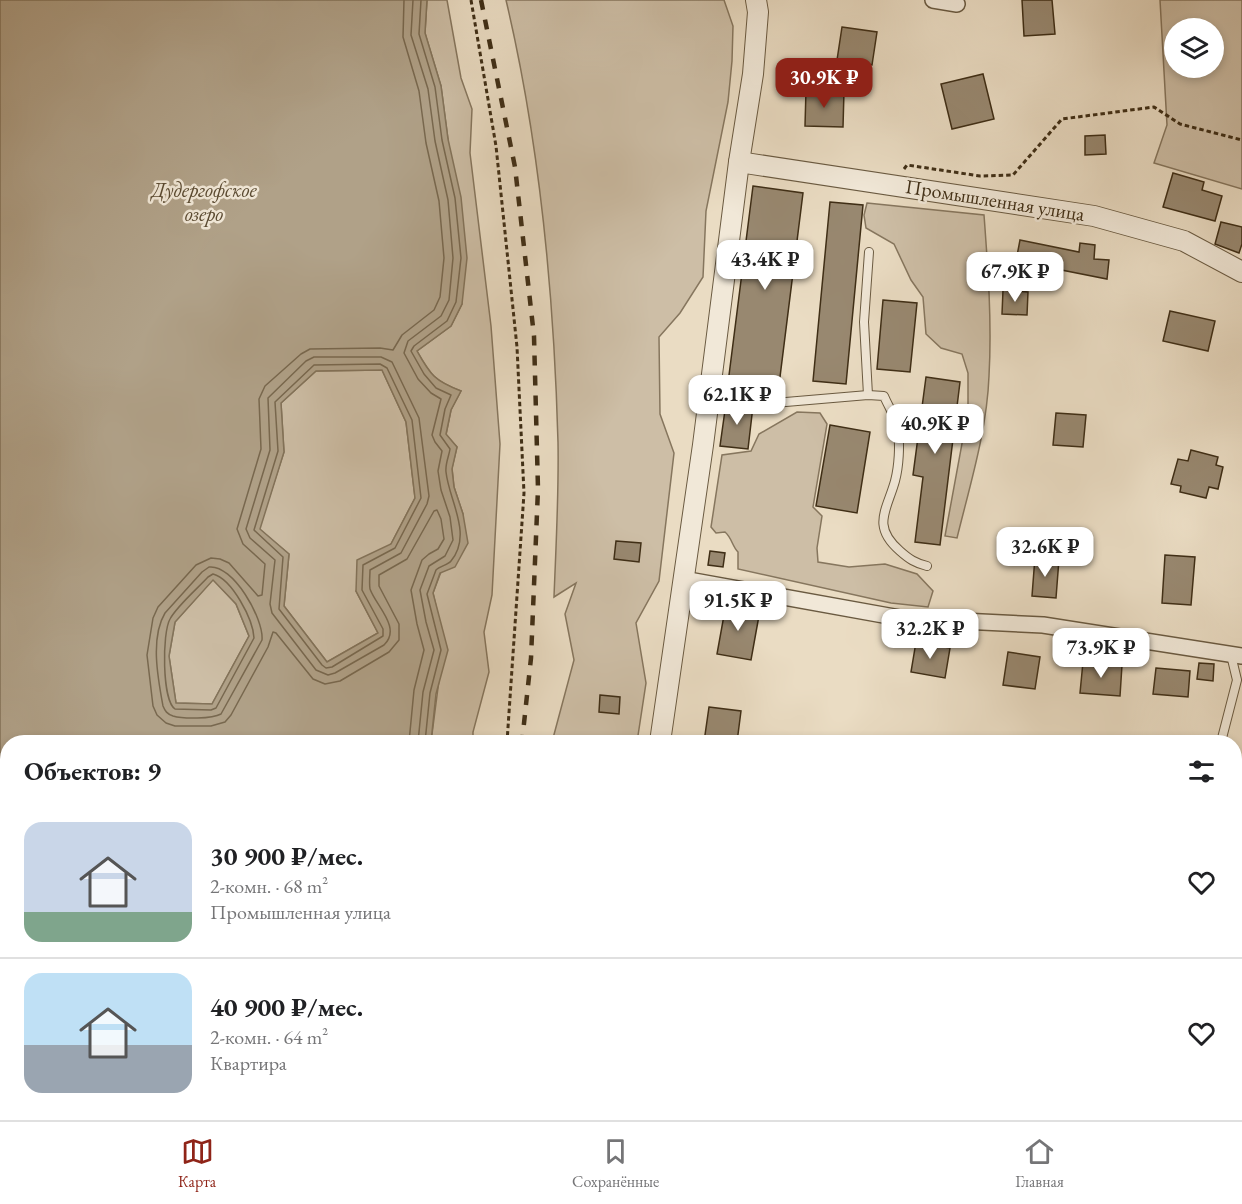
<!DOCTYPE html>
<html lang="ru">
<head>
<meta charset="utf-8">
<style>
  :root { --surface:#fff; --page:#f2f2f2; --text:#202124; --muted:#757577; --line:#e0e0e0; --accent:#8f2418 }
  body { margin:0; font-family:"EB Garamond",serif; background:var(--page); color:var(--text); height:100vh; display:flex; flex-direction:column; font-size:22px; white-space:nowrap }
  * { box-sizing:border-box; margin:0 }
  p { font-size:20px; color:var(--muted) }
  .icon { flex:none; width:33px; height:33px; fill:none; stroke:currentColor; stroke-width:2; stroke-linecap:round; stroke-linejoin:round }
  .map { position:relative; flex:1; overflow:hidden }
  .side { position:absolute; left:0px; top:735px; width:1242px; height:386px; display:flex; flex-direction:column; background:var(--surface); border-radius:24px 24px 0 0; box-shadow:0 3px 9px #0003 }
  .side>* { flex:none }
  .tools { position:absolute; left:1164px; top:18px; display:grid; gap:12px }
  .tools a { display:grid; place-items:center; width:60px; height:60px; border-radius:50%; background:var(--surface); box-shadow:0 3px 9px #0003; font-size:30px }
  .price { position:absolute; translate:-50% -51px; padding:0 14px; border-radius:12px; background:#fff; color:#222; font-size:20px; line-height:39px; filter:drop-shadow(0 2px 3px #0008) }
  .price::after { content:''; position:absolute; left:50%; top:36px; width:18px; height:14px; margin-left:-9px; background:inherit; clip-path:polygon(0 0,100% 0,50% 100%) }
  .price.current { background:var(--accent); color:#fff }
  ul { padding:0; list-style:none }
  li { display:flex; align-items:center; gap:18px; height:150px; padding:0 24px }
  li+li { border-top:2px solid var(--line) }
  li span { display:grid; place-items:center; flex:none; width:168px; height:120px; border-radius:18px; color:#555 }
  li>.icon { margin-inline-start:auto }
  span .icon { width:72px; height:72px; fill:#fffc; stroke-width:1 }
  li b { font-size:26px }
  h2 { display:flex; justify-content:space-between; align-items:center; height:72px; padding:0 24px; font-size:26px }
  .tab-bar { display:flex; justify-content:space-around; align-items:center; height:84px; border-top:2px solid var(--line); background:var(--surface); font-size:16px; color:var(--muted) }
  .tab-bar a { display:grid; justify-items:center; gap:3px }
  .tab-bar .current { color:var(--accent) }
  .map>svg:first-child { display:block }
</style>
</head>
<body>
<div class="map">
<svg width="1242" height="1120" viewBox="0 0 1242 1120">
  <rect width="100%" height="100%" fill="#eadcc3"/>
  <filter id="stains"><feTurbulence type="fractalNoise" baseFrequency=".00333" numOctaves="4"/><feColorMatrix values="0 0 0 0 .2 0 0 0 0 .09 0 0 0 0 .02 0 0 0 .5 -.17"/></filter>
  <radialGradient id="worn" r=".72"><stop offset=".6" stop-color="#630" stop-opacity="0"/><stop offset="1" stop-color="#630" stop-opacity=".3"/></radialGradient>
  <!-- green -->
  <g fill="#cdbea6" stroke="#86765e" stroke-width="1.5" fill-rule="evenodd">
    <path d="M427 0H447L461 78 472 109 470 153 491 326 500 444 492 595 484 632 489 672 473 732V742H431L439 680V619L433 593 463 514 454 487 452 468 457 447 446 435 451 410 461 391C434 381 431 375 417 351L451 326 462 304 448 139 441 86 425 33Z"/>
    <path d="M506 0H724L733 26 732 61 728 102 706 211 703 277 680 313 659 337 660 414 674 453 659 581 636 623 646 683 637 742H552L574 660 565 614 576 583 554 597C556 545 559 493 558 442 554 294 540 144 506 0Z"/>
    <path d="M1160 0H1242V189L1154 163 1167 125ZM1174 28H1214V68H1174Z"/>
    <path d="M867 203 984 215C988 268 992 322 989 376 987 430 970 485 957 538L945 536 968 411V373L962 354 941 348 926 334 923 297 911 280 894 244 866 228 864 215Z"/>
    <path d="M382 370 406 422 415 498 391 544 356 591 378 633 327 662 284 606 289 554 259 529 284 452 281 403 316 371Z"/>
    <path d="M797 412 820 413 827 424 813 507 822 516 817 548 818 562 849 567 885 564 917 574 933 591 928 607 891 603 738 569V552C732 546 732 538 725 532L716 533 711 527 722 455 751 451 759 434Z"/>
    <path d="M213 579 236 604 249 636 212 704 176 703 169 656 175 622Z"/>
    <path d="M137 1113H385V1120H132Z"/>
    <path d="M474 1113H548L546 1120H472Z"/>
    <path d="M777 1113H1059L1067 1120H771Z"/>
  </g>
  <!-- water -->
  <path fill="#b0a188" stroke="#83735a" stroke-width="1.5" fill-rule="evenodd" d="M0 0H427L425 33 441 86 448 139 461 197 467 258 462 304 451 326 417 351C430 375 435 381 461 391L451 410 446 434 457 447 452 469 454 487 463 514 468 543 455 567 440 573 433 593 448 650 436 694 431 742H8V1113H137L132 1120H0ZM382 370 406 422 415 498 391 544 357 560 356 591 378 633 327 662 284 606 289 554 260 529 284 452 281 403 316 371ZM213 580 236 604 249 636 212 704 176 703 169 656 175 622Z"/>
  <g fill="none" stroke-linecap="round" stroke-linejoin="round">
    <!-- shore -->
    <g stroke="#78684f" stroke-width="1.5">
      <path d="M404 0 403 37 419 91 426 143 439 201 444 258 440 297 434 310 402 335 393 350 380 348 310 349 301 354 265 386 259 399 261 449 237 529 243 544 265 564 262 595 258 596 229 563 220 559 211 558 196 565 158 607 153 618 147 655 153 706 157 715 166 723 175 726H211L225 722 231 715 268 647 273 632 276 633 313 679 325 684 340 681 389 652 399 640V624L379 586V575L407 559 434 511 437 510 441 519 444 539 438 549 429 554 422 560 411 590 417 624 424 650 414 690 409 742"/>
      <path d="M413 0 411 35 428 89 435 141 448 200 453 258 449 300 441 316 408 341 404 353 418 379 431 393 441 399 432 435 435 442 442 451 438 471 441 490 450 517 453 540 445 556 429 566 420 590 426 622 434 650 423 692 418 742"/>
      <path d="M421 0 419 34 435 87 442 140 455 198 461 258 456 302 447 321 414 346 411 351 424 374 436 388 451 395 445 409 440 435 450 449C449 456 445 464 446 472 449 501 473 534 451 561 448 565 440 566 436 570L427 594 441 650 430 693 425 742"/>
      <path d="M314 357H381L392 362 419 418 429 496 427 504 401 553 370 570C370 576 369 583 370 589 376 606 402 628 384 645L335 673 328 675 316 670 272 613 270 604 275 560 250 538 246 529 270 450 268 398 306 361Z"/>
      <path d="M380 364 387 368 412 420 421 498 395 548 363 565 362 590 383 629V636L332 667 326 668 322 665 279 609 283 557 254 530 278 451 275 402 314 365Z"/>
      <path d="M209 567C233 564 264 619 262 640L221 714C212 719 183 719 173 716 167 714 165 711 163 706 158 679 150 638 165 613L202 572Z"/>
      <path d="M213 574C232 579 253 619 254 638L216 708 211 710 175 709C162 700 162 633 170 619 177 606 198 588 208 577Z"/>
    </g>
  </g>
  <!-- building -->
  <g fill="#988870" stroke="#3f2e16" stroke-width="1.5">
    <path d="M1022 0H1052L1055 34 1024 36Z"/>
    <path d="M842 27 877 32 872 65 837 60Z"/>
    <path d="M983 74 994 119 952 129 941 84Z"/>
    <path d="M806 90 844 91 843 127 805 126Z"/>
    <path d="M1105 135 1106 154 1085 155V136Z"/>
    <path d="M1173 173 1204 182 1202 190 1222 196 1215 221 1163 207Z"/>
    <path d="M753 186 803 193 778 393 755 390V395L727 391Z"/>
    <path d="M830 202 863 205 846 384 813 381Z"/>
    <path d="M1221 222 1242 227V244L1239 253 1215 244Z"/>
    <path d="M1020 240 1079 252 1080 243 1095 245 1094 259 1109 260 1107 279 1016 261Z"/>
    <path d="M1003 290 1028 292 1027 315 1002 314Z"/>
    <path d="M883 300 917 303 910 372 877 369Z"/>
    <path d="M1170 311 1215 321 1208 351 1163 341Z"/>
    <path d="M926 377 960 382 940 545 915 542 923 477 913 475Z"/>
    <path d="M726 403 753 406 748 449 720 446Z"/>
    <path d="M1056 413 1086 415 1083 447 1053 445Z"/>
    <path d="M830 425 870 432 857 513 816 506Z"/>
    <path d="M1191 450 1218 457 1216 465 1223 467 1218 489 1209 487 1206 498 1180 492 1181 486 1171 484 1178 459 1188 461Z"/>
    <path d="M616 541 641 543 639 562 614 559Z"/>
    <path d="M710 551 725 553 723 567 708 565Z"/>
    <path d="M1165 555 1195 557 1191 605 1162 603Z"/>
    <path d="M1035 557 1059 559 1056 598 1032 596Z"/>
    <path d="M726 604 760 610 751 660 717 654Z"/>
    <path d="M916 642 950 648 945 678 911 672Z"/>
    <path d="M1008 652 1040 657 1035 689 1003 685Z"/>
    <path d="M1083 662 1122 665 1120 696 1080 693Z"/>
    <path d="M1199 663 1214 664 1213 681 1197 679Z"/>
    <path d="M1156 668 1190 671 1188 697 1153 694Z"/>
    <path d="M600 695 620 697 619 714 599 712Z"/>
    <path d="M709 707 741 711 737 742H704Z"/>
  </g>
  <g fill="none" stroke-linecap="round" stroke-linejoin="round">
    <defs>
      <g id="service">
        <path d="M710 395 774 403 868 395 884 396C888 406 897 419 898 430 900 445 899 466 895 481 887 510 871 526 900 551 909 559 915 563 927 566"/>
        <path d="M868 395 864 322 869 252"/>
        <path d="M1221 742 1237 680 1231 655"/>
      </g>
      <g id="minor">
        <path d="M933 0 957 4"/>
        <path d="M683 579 900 618 1043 625 1242 656"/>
        <path d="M1234 1069H1242"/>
      </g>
      <g id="tertiary">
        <path d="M739 162 1094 216 1184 241 1242 272"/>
        <path d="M660 742 703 445 739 162 753 74 758 12 756 0"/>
        <path d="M566 1120 567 1113"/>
      </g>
    </defs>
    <!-- service casing -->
    <use href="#service" stroke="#6a5a41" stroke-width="10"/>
    <!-- minor casing -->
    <use href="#minor" stroke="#6a5a41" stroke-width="18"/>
    <!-- tertiary casing -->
    <use href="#tertiary" stroke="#6a5a41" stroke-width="22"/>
    <!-- path -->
    <g stroke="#3f2e16" stroke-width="3" stroke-dasharray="4.5 3" stroke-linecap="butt">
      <path d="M471 0 496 146 517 347 524 493 507 742"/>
      <path d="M904 169 907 165 980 176 1013 175 1062 119 1154 107 1180 124 1242 140"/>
      <path d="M436 1120 438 1113"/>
      <path d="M892 1120 905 1113"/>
    </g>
    <!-- service -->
    <use href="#service" stroke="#f1e8d8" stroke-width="8"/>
    <!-- minor -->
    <use href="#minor" stroke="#f1e8d8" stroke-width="15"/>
    <!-- tertiary -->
    <use href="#tertiary" stroke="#f1e8d8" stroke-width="20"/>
    <!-- rail -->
    <g stroke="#3f2e16" stroke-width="4.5" stroke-dasharray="10 10" stroke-linecap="butt">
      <path d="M481 0 515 167 534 336 538 489 531 658 522 742"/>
      <path d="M446 1120 448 1113"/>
    </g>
  </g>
  <g text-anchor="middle" stroke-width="5" stroke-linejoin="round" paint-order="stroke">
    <!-- street labels -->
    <g font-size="20" fill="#3f2e16" stroke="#f1e8d8">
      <text transform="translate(995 200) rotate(9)" y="7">Промышленная улица</text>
    </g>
    <!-- water labels -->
    <g font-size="21" font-style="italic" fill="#5b4b32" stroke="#f1e8d8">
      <text x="204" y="197">Дудергофское<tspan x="204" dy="24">озеро</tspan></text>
    </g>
  </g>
  <rect width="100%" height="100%" filter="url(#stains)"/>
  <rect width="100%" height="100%" fill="url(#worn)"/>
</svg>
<div class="tools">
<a><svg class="icon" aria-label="layers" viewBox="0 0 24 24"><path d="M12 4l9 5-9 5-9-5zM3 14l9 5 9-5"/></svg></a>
</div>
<b class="price current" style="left:824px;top:109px">30.9K ₽</b>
<b class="price" style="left:765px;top:291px">43.4K ₽</b>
<b class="price" style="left:1015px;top:303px">67.9K ₽</b>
<b class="price" style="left:737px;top:426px">62.1K ₽</b>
<b class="price" style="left:935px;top:455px">40.9K ₽</b>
<b class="price" style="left:1045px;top:578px">32.6K ₽</b>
<b class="price" style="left:738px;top:632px">91.5K ₽</b>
<b class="price" style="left:930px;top:660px">32.2K ₽</b>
<b class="price" style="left:1101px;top:679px">73.9K ₽</b>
<section class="side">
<h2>Объектов: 9<svg class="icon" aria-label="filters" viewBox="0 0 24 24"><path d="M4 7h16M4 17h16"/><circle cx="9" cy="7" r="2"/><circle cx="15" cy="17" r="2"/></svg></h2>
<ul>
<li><span style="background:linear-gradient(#c9d6e8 75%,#7fa58c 0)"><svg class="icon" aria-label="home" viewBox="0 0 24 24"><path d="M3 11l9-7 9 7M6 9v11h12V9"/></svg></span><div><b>30 900 ₽/мес.</b><p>2-комн. · 68 m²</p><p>Промышленная улица</p></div><svg class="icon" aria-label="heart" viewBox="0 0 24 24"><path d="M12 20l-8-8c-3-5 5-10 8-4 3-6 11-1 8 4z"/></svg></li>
<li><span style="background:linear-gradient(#bfe0f5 60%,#9aa5b1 0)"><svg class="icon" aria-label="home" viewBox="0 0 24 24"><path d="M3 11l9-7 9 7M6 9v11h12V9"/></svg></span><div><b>40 900 ₽/мес.</b><p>2-комн. · 64 m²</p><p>Квартира</p></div><svg class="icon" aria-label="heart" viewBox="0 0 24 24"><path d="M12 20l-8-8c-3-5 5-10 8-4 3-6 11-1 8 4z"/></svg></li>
</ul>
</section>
</div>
<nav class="tab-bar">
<a class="current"><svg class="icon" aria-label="map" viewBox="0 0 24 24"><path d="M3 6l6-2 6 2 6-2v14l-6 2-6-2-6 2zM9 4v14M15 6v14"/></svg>Карта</a>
<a><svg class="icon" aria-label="saved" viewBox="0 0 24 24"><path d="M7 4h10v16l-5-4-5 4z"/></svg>Сохранённые</a>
<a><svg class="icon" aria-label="home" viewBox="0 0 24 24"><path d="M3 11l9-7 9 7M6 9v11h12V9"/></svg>Главная</a>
</nav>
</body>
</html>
